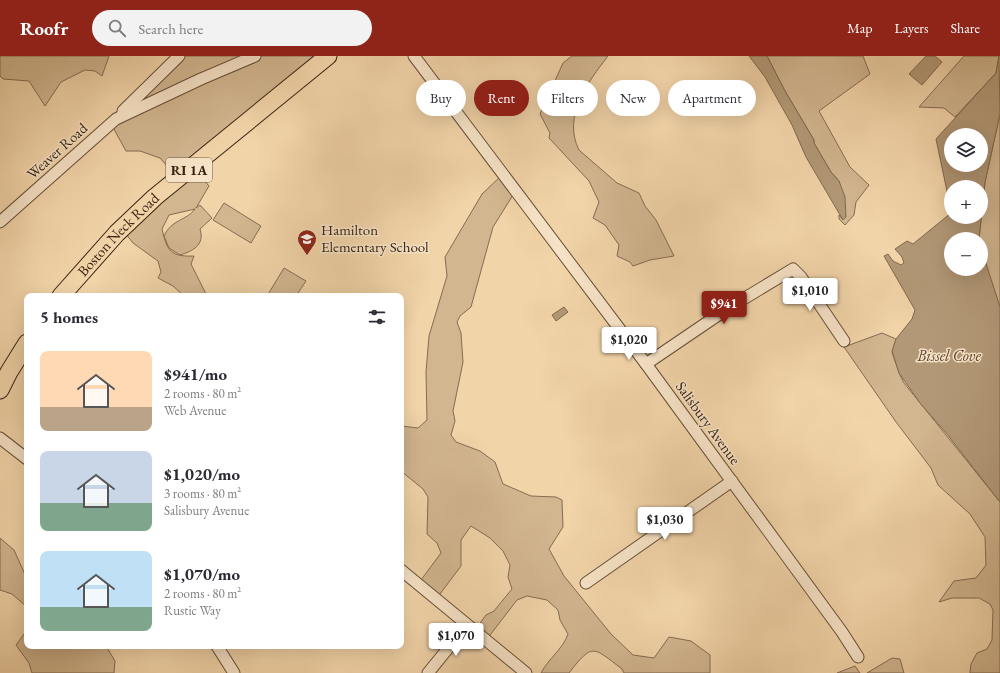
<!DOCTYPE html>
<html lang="en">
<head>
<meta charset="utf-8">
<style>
  :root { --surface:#fff; --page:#f2f2f3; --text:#2b2b33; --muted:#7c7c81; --accent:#8f2418 }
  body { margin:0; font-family:"EB Garamond",serif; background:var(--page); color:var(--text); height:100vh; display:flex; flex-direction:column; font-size:15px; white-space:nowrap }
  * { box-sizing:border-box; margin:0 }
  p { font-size:13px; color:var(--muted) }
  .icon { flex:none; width:22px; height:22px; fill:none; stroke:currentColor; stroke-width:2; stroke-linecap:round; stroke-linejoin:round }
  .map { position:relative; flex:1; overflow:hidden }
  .panel { position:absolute; left:24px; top:237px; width:380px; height:356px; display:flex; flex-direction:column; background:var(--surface); border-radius:8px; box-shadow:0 4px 16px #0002 }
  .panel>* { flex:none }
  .banner { position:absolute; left:416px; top:24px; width:380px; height:36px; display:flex; gap:8px }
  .tools { position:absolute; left:944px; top:72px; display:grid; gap:8px }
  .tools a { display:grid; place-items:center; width:44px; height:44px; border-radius:50%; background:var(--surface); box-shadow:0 4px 16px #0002; font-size:20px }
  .price { position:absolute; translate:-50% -34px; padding:0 9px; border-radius:4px; background:#fff; color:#222; font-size:13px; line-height:26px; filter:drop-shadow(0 1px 2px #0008) }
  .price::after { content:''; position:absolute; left:50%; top:24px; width:12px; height:9px; margin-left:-6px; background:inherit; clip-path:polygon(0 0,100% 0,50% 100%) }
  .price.current { background:var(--accent); color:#fff }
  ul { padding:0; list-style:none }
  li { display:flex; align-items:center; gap:12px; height:100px; padding:0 16px }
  li span { display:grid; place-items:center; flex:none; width:112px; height:80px; border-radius:8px; color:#555 }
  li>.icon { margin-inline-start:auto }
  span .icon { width:48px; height:48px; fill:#fffc; stroke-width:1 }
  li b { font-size:17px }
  h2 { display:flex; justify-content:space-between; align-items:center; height:48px; padding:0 16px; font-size:17px }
  .tag { padding:0 14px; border-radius:18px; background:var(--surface); box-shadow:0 4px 16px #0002; font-size:14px; line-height:36px }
  .tag.current { background:var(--accent); color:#fff }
  header { display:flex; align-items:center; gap:24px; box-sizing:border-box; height:56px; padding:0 20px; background:var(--accent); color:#fff }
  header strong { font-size:19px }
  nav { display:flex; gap:22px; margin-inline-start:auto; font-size:14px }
  .search { width:280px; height:36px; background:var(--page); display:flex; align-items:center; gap:10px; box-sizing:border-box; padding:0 14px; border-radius:22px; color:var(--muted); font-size:15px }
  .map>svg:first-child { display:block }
</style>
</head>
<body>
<header>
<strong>Roofr</strong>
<div class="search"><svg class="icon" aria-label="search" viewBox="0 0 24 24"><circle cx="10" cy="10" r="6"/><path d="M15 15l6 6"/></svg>Search here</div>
<nav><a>Map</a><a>Layers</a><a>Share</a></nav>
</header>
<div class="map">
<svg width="1000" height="617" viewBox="0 0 1000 617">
  <rect width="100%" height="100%" fill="#f2d4a9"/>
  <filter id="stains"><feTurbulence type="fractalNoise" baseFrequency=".005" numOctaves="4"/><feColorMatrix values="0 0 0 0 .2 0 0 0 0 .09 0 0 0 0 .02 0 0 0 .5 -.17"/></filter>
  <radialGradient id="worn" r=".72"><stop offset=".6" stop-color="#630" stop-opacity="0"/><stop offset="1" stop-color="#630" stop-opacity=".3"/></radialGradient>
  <!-- green -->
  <g fill="#d2b690" stroke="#846c52">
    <path d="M0 0H109L102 20 95 15 85 14 61 26 45 50 29 25 3 23 0 20Z"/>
    <path d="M179 0H330L193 111 209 130 196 152 200 149 212 162 200 173C205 189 193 195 180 199L169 192 164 180C172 163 186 165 195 153L169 159 162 173C167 195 171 201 194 200L191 208 207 240H184L173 230 158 222 161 216 158 205 133 187 122 173 173 117 160 102 140 95H126L110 66Z"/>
    <path d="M572 0H608C588 26 562 60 579 94L617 127 639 137 645 150 656 164 674 200 650 204 633 210 630 206 617 200 619 189 605 169 593 162 599 146 589 125 549 82 550 77 540 58 563 7Z"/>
    <path d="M767 0H863L870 18 819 55 850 111 869 129 856 146 854 159 845 169 839 163V159L843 164 839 125 831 116 814 87V84L785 35Z"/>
    <path d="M964 0H999L996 17 955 61 944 52 919 51Z"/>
    <path d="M1000 58V251L982 197 981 183H979L985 126Z"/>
    <path d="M501 120 513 139 493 171 471 251 460 260 457 266 461 277 463 306 453 355 455 365 451 379 456 386 480 395 495 406 503 428 531 440 556 441 562 444 563 471 549 493 564 520 611 578 633 599 654 602 669 581 691 585 710 599V617H624L622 613C593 591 593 586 569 617H541C548 603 563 593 568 578L560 564 558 554 547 544 527 540 517 544 487 583 475 574 486 559 494 555 512 533 508 521 510 509 503 495 490 482 471 470 461 484V510L437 542 418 528 441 497 437 487 427 478 428 441 423 433 401 415V370L418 372 427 364 426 316 429 280 447 220 445 201 482 138Z"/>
    <path d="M224 147 261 170 251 187 213 164Z"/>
    <path d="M284 212 306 225 296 240H267Z"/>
    <path d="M882 277 896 283 892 296 899 317 904 327 1000 446V617H970L971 608 977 597 987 593 992 584 993 554 990 548 979 542H952L939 546 954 525 976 522 986 509 985 481 970 458 938 429 931 412 896 366 844 291Z"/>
    <path d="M0 482 14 494 27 523V551L12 538 0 534Z"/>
    <path d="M27 574V590H106L115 605 114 617H32L29 607 16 589Z"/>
    <path d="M892 602 900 603 904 617H867Z"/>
    <path d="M855 610 860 617H837Z"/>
  </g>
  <!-- water -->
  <g fill="#b29876" stroke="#81694e" fill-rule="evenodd">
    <path d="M749 0H767L785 35 814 84V87L831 116 839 125 845 141 846 161 843 164 806 101 792 69 765 21Z"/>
    <path d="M926 0H935L942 6 922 29 909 18Z"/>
    <path d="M999 0 1000 58 985 126 979 183H951V213H981V192L1000 251V446L947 378 920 347 899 317 892 295 896 283 912 263 915 254 884 200 888 198 893 205 901 209 904 207 902 201 895 193 907 185 913 188 951 157V161H981V131H951V154L936 83 996 17ZM951 79H981V109H951Z"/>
    <path d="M564 251 568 256 556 265 552 259Z"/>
  </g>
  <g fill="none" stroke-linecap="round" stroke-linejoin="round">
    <defs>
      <g id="minor">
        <path d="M414 0 646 308 842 576 858 601"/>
        <path d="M123 55 179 0"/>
        <path d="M0 166 116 63 201 23 255 0"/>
        <path d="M646 308 730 251 793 213 801 221 844 285"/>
        <path d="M0 382 27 403"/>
        <path d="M401 514 526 617"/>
        <path d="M586 527 732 425"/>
        <path d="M217 590 234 617"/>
        <path d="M428 617 467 569"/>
      </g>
      <g id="primary">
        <path id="s1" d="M61 240 117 177 155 141 328 0"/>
        <path d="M0 334 9 316 27 287"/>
      </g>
    </defs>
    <!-- minor casing -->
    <use href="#minor" stroke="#664f38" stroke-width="13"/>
    <!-- primary casing -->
    <use href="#primary" stroke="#372313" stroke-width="19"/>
    <!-- minor -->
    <use href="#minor" stroke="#f7e3c7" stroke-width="11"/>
    <!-- primary -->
    <use href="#primary" stroke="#f2d4a9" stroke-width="17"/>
  </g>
  <!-- icons -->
  <defs>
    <symbol id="school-pin" viewBox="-11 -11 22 30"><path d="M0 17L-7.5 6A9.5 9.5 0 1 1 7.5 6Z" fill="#8f2418" stroke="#f7e3c7"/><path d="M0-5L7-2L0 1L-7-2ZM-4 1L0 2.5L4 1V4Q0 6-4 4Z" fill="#fff"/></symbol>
  </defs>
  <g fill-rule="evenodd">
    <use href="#school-pin" x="296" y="172" width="22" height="30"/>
  </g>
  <g text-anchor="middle" stroke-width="3" stroke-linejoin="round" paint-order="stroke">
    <!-- shield labels -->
    <rect fill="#f7e3c7" stroke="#715d49" stroke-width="1" x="166" y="102" width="46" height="24" rx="3"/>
    <g font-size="14" font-weight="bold" fill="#372313">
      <text x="189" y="119">RI 1A</text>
    </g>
    <!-- street labels -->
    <g font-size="15" fill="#372313" stroke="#f7e3c7">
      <text transform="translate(57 95) rotate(-42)" y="5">Weaver Road</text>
      <text dy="5" stroke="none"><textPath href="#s1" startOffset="84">Boston Neck Road</textPath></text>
      <text transform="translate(708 367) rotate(54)" y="5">Salisbury Avenue</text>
    </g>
    <!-- poi labels -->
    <g font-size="15" fill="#372313" stroke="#f7e3c7" text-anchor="start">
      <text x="321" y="179">Hamilton<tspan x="321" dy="17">Elementary School</tspan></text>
    </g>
    <!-- water labels -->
    <g font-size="16" font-style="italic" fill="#5c4631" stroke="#f7e3c7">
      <text x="949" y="305">Bissel Cove</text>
    </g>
  </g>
  <rect width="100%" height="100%" filter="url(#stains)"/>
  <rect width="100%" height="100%" fill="url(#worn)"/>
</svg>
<div class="tools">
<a><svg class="icon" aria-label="layers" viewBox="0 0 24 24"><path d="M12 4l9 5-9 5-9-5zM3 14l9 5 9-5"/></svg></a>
<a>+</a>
<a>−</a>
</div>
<b class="price" style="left:810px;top:256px">$1,010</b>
<b class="price current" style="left:724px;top:269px">$941</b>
<b class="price" style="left:629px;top:305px">$1,020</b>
<b class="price" style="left:665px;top:485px">$1,030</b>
<b class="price" style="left:456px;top:601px">$1,070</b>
<div class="banner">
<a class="tag">Buy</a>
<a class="tag current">Rent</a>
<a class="tag">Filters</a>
<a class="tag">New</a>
<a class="tag">Apartment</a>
</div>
<section class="panel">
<h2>5 homes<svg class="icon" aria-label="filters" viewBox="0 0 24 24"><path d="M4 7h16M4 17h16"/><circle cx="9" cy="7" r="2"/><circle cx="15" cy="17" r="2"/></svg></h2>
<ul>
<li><span style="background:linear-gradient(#ffd9b3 70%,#b9a48a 0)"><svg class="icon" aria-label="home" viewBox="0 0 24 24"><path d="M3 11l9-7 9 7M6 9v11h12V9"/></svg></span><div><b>$941/mo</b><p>2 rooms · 80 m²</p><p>Web Avenue</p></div></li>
<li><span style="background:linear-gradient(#c9d6e8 65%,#7fa58c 0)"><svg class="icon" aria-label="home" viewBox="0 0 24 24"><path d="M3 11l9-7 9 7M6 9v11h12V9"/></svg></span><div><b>$1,020/mo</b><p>3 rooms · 80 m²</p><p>Salisbury Avenue</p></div></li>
<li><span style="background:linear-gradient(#bfe0f5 70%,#7fa58c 0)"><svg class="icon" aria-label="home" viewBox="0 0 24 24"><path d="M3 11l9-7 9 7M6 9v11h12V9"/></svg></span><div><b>$1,070/mo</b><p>2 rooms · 80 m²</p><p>Rustic Way</p></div></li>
</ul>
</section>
</div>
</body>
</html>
